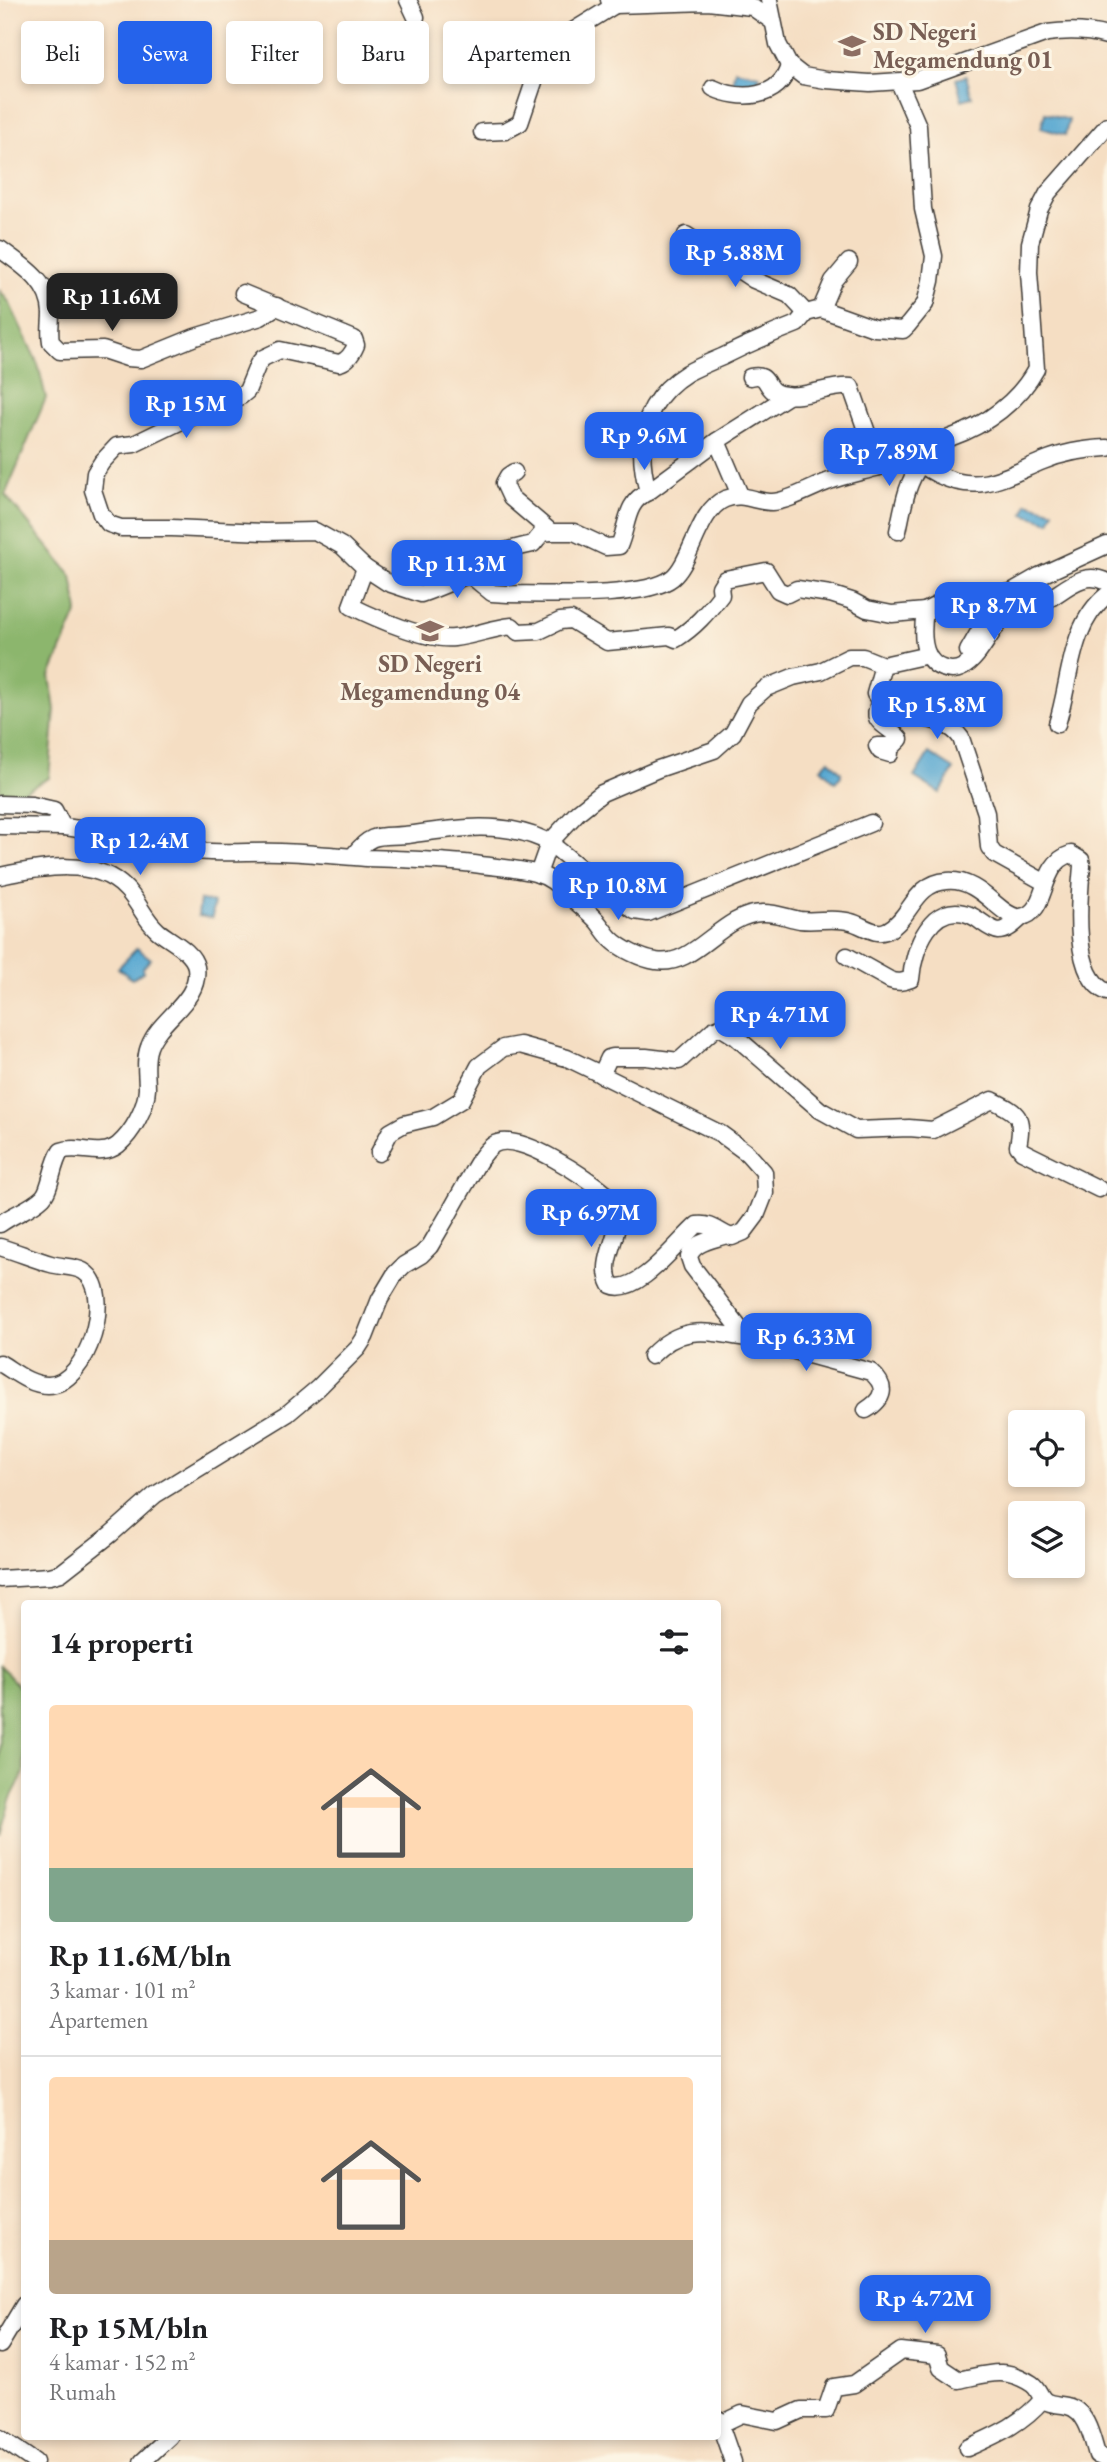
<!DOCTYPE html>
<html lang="id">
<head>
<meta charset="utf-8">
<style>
  :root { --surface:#fff; --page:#f6f6f6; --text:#202124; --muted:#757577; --line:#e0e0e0; --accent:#2563eb }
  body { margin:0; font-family:"EB Garamond",serif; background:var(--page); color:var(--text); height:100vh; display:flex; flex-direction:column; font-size:26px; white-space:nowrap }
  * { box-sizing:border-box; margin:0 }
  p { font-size:23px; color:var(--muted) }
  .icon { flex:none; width:38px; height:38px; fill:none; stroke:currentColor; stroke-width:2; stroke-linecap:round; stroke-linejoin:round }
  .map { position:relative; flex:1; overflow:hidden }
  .details { position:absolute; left:21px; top:1600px; width:700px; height:840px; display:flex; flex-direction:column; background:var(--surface); border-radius:7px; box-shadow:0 4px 10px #0003 }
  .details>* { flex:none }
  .banner { position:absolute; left:21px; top:21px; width:700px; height:63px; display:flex; gap:14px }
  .tools { position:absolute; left:1008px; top:1410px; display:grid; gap:14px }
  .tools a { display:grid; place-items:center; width:77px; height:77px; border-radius:7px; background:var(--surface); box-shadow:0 4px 10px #0003; font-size:35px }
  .price { position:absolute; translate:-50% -60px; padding:0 16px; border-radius:14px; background:var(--accent); color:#fff; font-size:23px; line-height:46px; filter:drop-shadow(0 2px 4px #0008) }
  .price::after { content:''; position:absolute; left:50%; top:42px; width:21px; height:16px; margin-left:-10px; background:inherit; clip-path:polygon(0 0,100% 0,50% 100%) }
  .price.selected { background:#222; color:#fff }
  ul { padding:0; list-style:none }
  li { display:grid; align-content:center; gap:14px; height:371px; padding:0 28px }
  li+li { border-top:2px solid var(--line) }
  li span { display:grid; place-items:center; height:217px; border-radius:7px; color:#555 }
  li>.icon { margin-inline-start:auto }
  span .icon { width:126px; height:126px; fill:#fffc; stroke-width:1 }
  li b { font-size:30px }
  h2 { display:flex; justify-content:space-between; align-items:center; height:84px; padding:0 28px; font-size:30px }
  .tag { padding:0 24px; border-radius:7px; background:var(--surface); box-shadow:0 4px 10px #0003; font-size:24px; line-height:63px }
  .tag.selected { background:var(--accent); color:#fff }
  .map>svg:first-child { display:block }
</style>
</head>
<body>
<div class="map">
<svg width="1107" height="2462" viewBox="0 0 1107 2462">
  <rect width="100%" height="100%" fill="#fcf5e5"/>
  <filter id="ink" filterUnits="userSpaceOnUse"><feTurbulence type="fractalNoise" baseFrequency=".0143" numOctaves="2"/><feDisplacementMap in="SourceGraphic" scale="14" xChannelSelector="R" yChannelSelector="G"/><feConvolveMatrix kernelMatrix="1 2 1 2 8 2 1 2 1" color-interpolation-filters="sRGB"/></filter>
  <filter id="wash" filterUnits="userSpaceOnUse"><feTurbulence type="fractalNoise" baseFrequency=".00686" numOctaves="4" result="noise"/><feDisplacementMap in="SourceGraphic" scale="28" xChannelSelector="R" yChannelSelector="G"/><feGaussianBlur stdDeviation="1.57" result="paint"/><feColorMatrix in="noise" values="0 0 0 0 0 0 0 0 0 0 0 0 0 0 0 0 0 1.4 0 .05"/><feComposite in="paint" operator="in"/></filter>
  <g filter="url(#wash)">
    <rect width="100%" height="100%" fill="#f5dec3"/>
    <!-- forest -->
    <g fill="#8cb66d" stroke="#546944" stroke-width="2">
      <path d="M0 291 9 302 38 364 46 398 5 495 72 576 78 611 50 676 55 710 49 778 15 796H0Z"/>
      <path d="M0 1666 24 1692V1773L10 1800 0 1836Z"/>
    </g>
    <!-- water -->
    <g fill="#57a7d1" stroke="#3a6276" stroke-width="2">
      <path d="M735 70 760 75 757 89 732 84Z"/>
      <path d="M966 76 972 97 962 100 956 79Z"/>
      <path d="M1045 113 1069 120 1065 135 1041 128Z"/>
      <path d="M1027 503 1054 511 1050 522 1024 514Z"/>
      <path d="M929 753 954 769 940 793 914 777Z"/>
      <path d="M829 760 841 772V776L835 782 821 768Z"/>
      <path d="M200 900 214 903 212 918 198 916Z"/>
      <path d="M137 948 151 959 142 969 144 971 132 979 118 968Z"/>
    </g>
  </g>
  <g filter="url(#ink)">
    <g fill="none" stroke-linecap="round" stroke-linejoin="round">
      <defs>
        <g id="minor">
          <path d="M408 0 416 17"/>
          <path d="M609 0 615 5 708 2 752 7 772 21"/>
          <path d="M769 0 778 44 789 65 803 76 826 80 870 83 917 80 1047 33C1068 30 1086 30 1107 36"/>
          <path d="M713 88C740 101 781 99 789 65"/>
          <path d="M1107 126 1048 193 1039 210 1030 243 1029 272 1036 369C1019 401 986 425 952 437 938 442 929 443 918 454 922 467 927 469 939 475 980 495 1006 476 1043 461 1062 453 1086 449 1107 448"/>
          <path d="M482 132 505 131 520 123 539 67 550 45 615 5"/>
          <path d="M686 235 754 280 789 295 806 313"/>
          <path d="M0 249C23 266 50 282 51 313 51 323 49 332 51 342L60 351 103 350 127 358 141 359 195 337 261 317 277 306"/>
          <path d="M243 293 354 339 356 345C353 352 348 361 339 363L280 350 263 358 258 364 247 391 241 396 200 412 134 444 117 446 102 462 95 473 93 490 101 514 109 524 121 528H172L265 532 315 531 342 546 365 568 388 583 421 594C436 589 451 582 466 576 473 573 475 565 481 561 493 553 519 547 533 544L542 533 551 532"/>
          <path d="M821 309 874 328 903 330 908 325 925 304 931 281 934 256 923 209 918 126 899 82"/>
          <path d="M750 377C771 372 763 390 780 394 803 400 828 385 851 387L879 467 918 454"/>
          <path d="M717 441 740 495"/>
          <path d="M514 472 508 476 504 483 511 498 551 532H574L606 547 619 546C628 526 625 502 648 492L717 441 788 396"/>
          <path d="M648 492C635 444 642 401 687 373 698 367 710 362 722 357 746 345 771 334 797 324L806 313 821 309 833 281 849 262"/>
          <path d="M898 531C903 508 906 483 921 464"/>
          <path d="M1107 545 1039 576 1011 592 984 597 950 598 925 611C922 631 920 660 942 668 950 671 956 671 963 667 981 658 991 627 1008 613 1017 606 1029 608 1039 604 1062 595 1080 568 1107 582"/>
          <path d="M365 568 351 606C375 618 427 641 454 638 473 636 492 628 512 626L518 632 539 631 560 621 571 620 607 642 669 636 676 639C695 627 707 613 721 595L720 587 725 579 766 571 778 590 787 594 797 589 830 594 852 601 867 609 892 614 925 611"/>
          <path d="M470 575 492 593 508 594C544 594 646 599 672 578 692 562 698 510 725 499 743 492 755 502 772 502 787 502 813 487 827 482 844 475 862 472 879 467"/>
          <path d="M968 651 1000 595"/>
          <path d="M928 655 883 665 875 694C893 725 941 709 961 738L986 813 989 847 994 854 1044 882"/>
          <path d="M880 702C868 724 888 724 900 739L893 746H877L880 751 890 754"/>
          <path d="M1057 724C1071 681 1069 625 1107 595"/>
          <path d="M0 804 32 805 54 810 63 827C108 831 151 848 196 851 224 854 253 851 281 852 310 853 338 856 366 858 402 859 438 860 474 864 494 867 515 868 535 873 551 877 560 887 572 898 580 906 590 913 597 921 602 927 606 934 611 939 621 949 642 959 656 961 695 968 721 914 762 913 775 912 788 918 800 920 817 922 835 917 851 922 863 925 876 937 888 930 911 918 914 883 947 881 982 878 1001 920 1021 917 1049 913 1038 864 1071 854L1081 860 1082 866C1079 899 1071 976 1107 992"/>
          <path d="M0 826 63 827"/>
          <path d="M353 856C374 828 383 839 414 834 456 828 502 821 542 839 554 845 563 854 573 862 591 877 609 892 628 906L635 911 648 913 871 823"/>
          <path d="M538 874 549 843 578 812 602 793 658 769 714 750 733 733 749 703 766 688 793 677 821 671 849 657H863L883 665"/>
          <path d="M0 876C39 868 96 856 126 889 139 902 144 919 158 931 170 941 193 951 196 967 201 1001 159 1018 149 1047 144 1060 147 1076 147 1089 146 1109 132 1133 118 1145 100 1159 80 1144 61 1151 52 1164 51 1189 43 1197 31 1209 13 1214 0 1224"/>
          <path d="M847 956 890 980C898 983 903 982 911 979 913 949 932 899 970 915 980 919 989 930 999 931 1008 931 1015 923 1022 917"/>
          <path d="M601 1075 609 1058 613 1057H646L679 1061 713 1030 720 1027 736 1037 820 1110 856 1130 909 1128 933 1130 992 1100C1018 1113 1024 1115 1018 1146L1022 1151 1099 1189"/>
          <path d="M0 1247C17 1252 34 1259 51 1264 61 1267 74 1266 83 1271 116 1290 88 1385 48 1385 30 1385 15 1372 0 1363"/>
          <path d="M747 1338 871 1372C888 1387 884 1399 866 1410"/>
          <path d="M651 1356C683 1323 706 1332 747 1338L692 1266 689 1257C693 1242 713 1240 726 1235"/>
          <path d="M0 1579 50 1576 61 1573 111 1534 155 1495 287 1414 318 1388 358 1348 365 1337 380 1299 395 1274 404 1265 421 1255 430 1246C442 1226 454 1205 465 1185 473 1172 480 1155 493 1145 518 1128 591 1181 611 1198 633 1225 595 1257 611 1285 637 1297 678 1241 697 1225 713 1223 719 1233 732 1237L744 1232 756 1216 765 1193 764 1172 747 1153 721 1134 592 1070 567 1058 520 1045 503 1048 479 1066 461 1100 433 1117 404 1124 390 1132 379 1153"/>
          <path d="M0 2345 24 2305"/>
          <path d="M718 2419 733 2462"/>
          <path d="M719 2425 742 2414 777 2421 801 2410H826L834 2387 854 2384 901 2351 937 2355 941 2368 959 2380C988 2374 1005 2366 1032 2384 1039 2389 1039 2396 1045 2401 1052 2405 1059 2404 1067 2406 1087 2410 1092 2438 1097 2455L1107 2459"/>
          <path d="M0 2438 35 2462"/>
          <path d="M967 2448C996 2435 1022 2424 1043 2399"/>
          <path d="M142 2462 170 2436"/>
        </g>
      </defs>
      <!-- minor casing -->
      <use href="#minor" stroke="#3d3935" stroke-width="19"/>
      <!-- minor -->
      <use href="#minor" stroke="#fff" stroke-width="16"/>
    </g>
  </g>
  <!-- icons -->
  <defs>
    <symbol id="school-bare" viewBox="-9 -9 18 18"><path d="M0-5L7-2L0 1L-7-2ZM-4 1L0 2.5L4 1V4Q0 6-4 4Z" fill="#8d6e63" stroke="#fcf5e5" stroke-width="2.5" paint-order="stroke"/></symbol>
  </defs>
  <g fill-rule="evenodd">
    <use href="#school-bare" x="833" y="27" width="38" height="38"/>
    <use href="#school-bare" x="411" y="612" width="38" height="38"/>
  </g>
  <g text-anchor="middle" stroke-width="6" stroke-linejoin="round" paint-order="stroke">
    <!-- education labels -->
    <g font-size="24" font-weight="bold" fill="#785e54" stroke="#fcf5e5" text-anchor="start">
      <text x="873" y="40">SD Negeri<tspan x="873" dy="28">Megamendung 01</tspan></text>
      <text x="430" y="672" text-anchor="middle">SD Negeri<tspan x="430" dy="28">Megamendung 04</tspan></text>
    </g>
  </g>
</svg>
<div class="tools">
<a><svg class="icon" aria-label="locate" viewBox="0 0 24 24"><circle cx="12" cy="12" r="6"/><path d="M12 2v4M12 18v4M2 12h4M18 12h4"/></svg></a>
<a><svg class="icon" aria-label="layers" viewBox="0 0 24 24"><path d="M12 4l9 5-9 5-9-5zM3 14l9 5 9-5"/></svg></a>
</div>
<b class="price" style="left:735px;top:289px">Rp 5.88M</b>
<b class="price selected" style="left:112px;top:333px">Rp 11.6M</b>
<b class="price" style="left:186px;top:440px">Rp 15M</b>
<b class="price" style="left:644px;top:472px">Rp 9.6M</b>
<b class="price" style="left:889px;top:488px">Rp 7.89M</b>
<b class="price" style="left:457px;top:600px">Rp 11.3M</b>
<b class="price" style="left:994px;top:642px">Rp 8.7M</b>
<b class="price" style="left:937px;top:741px">Rp 15.8M</b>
<b class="price" style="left:140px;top:877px">Rp 12.4M</b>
<b class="price" style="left:618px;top:922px">Rp 10.8M</b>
<b class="price" style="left:780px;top:1051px">Rp 4.71M</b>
<b class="price" style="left:591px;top:1249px">Rp 6.97M</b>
<b class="price" style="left:806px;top:1373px">Rp 6.33M</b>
<b class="price" style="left:925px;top:2335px">Rp 4.72M</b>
<div class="banner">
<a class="tag">Beli</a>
<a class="tag selected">Sewa</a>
<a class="tag">Filter</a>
<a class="tag">Baru</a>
<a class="tag">Apartemen</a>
</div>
<section class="details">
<h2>14 properti<svg class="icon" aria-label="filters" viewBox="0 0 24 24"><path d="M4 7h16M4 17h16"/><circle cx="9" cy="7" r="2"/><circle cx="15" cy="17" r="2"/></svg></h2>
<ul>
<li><span style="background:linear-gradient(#ffd9b3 75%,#7fa58c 0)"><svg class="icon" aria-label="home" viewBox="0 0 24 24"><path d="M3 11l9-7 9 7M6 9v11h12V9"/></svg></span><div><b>Rp 11.6M/bln</b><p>3 kamar · 101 m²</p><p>Apartemen</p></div></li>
<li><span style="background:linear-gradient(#ffd9b3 75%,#b9a48a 0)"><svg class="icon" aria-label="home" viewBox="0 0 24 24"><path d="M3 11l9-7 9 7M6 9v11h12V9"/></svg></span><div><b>Rp 15M/bln</b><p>4 kamar · 152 m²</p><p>Rumah</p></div></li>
</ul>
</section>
</div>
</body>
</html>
